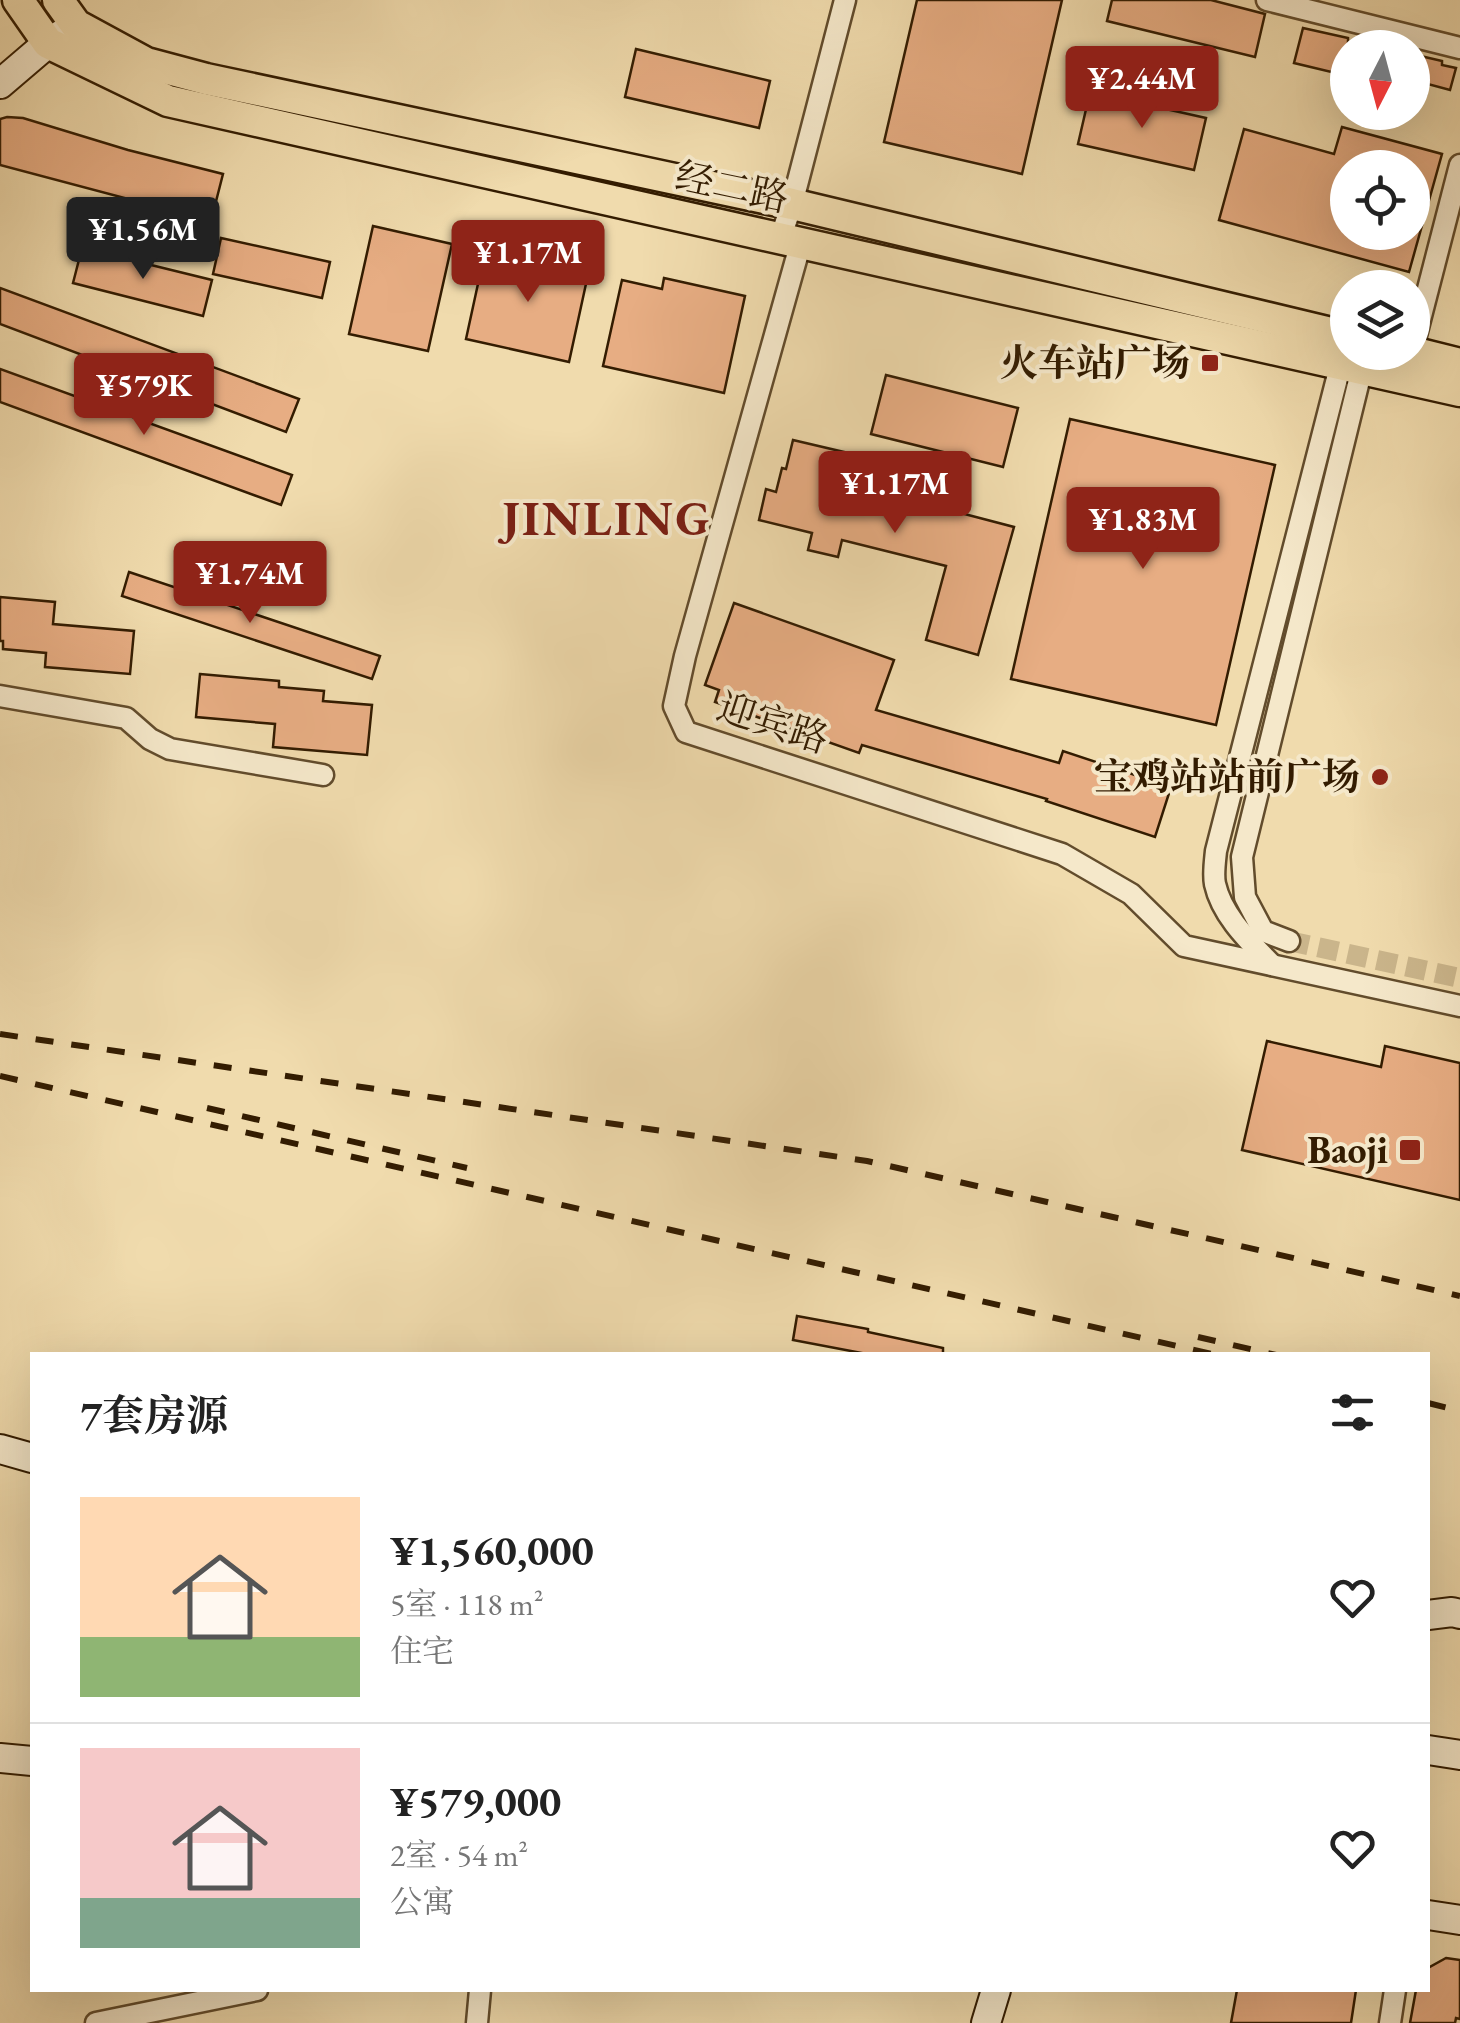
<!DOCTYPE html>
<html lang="zh">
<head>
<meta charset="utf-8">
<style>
  :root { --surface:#fff; --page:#f2f2f2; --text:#222; --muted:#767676; --line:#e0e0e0; --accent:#8f2418 }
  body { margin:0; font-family:"EB Garamond","Noto Serif SC",serif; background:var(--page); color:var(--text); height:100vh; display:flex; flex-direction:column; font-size:38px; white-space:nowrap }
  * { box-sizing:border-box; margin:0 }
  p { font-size:32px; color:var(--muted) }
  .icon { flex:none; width:55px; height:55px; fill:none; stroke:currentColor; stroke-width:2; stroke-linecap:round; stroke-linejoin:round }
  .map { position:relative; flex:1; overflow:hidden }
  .sheet { position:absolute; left:30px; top:1352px; width:1400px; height:640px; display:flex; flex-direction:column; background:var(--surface); border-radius:0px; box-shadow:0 10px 40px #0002 }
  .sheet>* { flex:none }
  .needle { width:65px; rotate:186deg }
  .tools { position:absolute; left:1330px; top:30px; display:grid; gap:20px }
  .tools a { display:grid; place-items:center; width:100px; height:100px; border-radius:50%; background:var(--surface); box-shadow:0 10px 40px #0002; font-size:50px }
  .price { position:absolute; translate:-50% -85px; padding:0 22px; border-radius:10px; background:var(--accent); color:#fff; font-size:32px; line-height:65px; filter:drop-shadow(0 2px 5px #0008) }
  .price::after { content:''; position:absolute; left:50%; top:60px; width:30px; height:22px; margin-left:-15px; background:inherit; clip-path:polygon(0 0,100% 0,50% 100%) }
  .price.current { background:#222; color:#fff }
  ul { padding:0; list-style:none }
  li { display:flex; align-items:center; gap:30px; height:250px; padding:0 50px }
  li+li { border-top:2px solid var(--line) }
  li span { display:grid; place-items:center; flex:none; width:280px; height:200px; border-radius:0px; color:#555 }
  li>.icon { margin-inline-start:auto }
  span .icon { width:120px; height:120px; fill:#fffc; stroke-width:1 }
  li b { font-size:42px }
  h2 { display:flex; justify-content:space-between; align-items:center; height:120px; padding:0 50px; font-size:42px }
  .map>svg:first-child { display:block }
</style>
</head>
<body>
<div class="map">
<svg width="1460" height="2023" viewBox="0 0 1460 2023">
  <rect width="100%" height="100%" fill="#f0dbad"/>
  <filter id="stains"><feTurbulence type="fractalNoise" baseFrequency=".002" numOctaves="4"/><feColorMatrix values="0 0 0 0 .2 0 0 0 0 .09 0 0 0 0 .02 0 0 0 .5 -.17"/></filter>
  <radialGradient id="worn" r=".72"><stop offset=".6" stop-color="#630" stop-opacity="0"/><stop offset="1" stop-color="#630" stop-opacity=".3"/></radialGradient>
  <!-- building -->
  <g fill="#e7ad83" stroke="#331c01" stroke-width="2.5" fill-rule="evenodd">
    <path d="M917 0H1062L1022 174 884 142Z"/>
    <path d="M1112 0H1211L1265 14 1255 57 1107 21Z"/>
    <path d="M1303 28 1348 38V76L1294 63Z"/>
    <path d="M636 49 770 81 759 128 625 97Z"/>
    <path d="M1412 54 1442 61V65L1456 68 1450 90 1428 84 1426 95 1412 92Z"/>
    <path d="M1090 92 1206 118 1194 170 1078 144Z"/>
    <path d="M7 117 23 118 128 150 223 174 211 221 0 165V119Z"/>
    <path d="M1342 127 1442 154 1409 272 1219 220 1244 129 1334 154ZM1348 168H1412V232H1348Z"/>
    <path d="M373 226 452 244 428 351 349 334Z"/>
    <path d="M221 238 330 262 322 298 213 274Z"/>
    <path d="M486 247 589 270 569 362 466 339Z"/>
    <path d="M82 248 212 280 203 316 73 283Z"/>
    <path d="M664 278 745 296 724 393 603 366 622 280 662 289Z"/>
    <path d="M0 288 299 399 286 432 0 324Z"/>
    <path d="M0 369 292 475 281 505 0 402Z"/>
    <path d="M886 375 1018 408 1003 467 871 434Z"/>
    <path d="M1070 419 1275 465 1216 725 1011 679Z"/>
    <path d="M793 440 861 456 854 485 1014 527 978 655 926 640 946 566 842 540 838 557 808 550 812 533 759 520 766 489 776 492 782 468 786 469Z"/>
    <path d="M129 572 380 656 372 679 122 596Z"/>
    <path d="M0 597 55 602 53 624 134 631 130 674 45 667 46 653 3 649V641H0Z"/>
    <path d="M734 603 894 660 876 710 1059 763 1063 751 1171 787 1155 837 1046 801 1047 799 862 745 859 753 715 702 719 690 705 685Z"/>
    <path d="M200 674 279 681V687L324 691 323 701 372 705 367 755 273 747 275 724 196 717Z"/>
    <path d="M1267 1041 1381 1067 1385 1046 1460 1063V1200L1242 1150Z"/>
    <path d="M797 1316 868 1329V1332L943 1348V1355H872L793 1340Z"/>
    <path d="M1446 1958 1460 1960V2019L1456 2018 1455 2023H1410L1416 1990H1428V1968Z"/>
    <path d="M1237 1990H1356L1351 2023H1231Z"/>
  </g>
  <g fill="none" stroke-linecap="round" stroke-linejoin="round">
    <!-- street-tunnel -->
    <path stroke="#cab58b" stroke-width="20" stroke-dasharray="20 10" stroke-linecap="butt" d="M1289 941 1460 978"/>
    <defs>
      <g id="street">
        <path d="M1267 0 1460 48"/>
        <path d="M780 239 792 204 845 0"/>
        <path d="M801 242 685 656 674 706 686 732 1062 854 1131 894 1184 946 1460 1006"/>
        <path d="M1412 351 1460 165"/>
        <path d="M0 696 126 718 150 739 170 749 323 775"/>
        <path d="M1289 941 1263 931 1245 897 1242 857 1366 352"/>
        <path d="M1272 965C1250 942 1222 916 1215 884 1213 874 1215 861 1216 851L1343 355"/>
        <path d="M96 2023 257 1990"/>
        <path d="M477 2023 480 1990"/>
        <path d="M1390 2023 1395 1990"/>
      </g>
      <g id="secondary">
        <path d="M0 84 48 43 65 32"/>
        <path d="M0 1449 32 1458"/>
        <path d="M1428 1615 1452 1612 1460 1614"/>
        <path d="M1428 1750 1460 1755"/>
        <path d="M0 1758 32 1761"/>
        <path d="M1428 1915 1460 1920"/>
        <path d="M986 2023 996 1990"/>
      </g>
      <g id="primary">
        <path d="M18 0 48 43 168 101 1460 391"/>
        <path d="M58 0 76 25 146 63 206 79 792 204 1348 337"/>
        <path d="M1412 352 1460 364"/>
      </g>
    </defs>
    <!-- street casing -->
    <use href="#street" stroke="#624c2c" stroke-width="25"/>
    <!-- secondary casing -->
    <use href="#secondary" stroke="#331c01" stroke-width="32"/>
    <!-- primary casing -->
    <use href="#primary" stroke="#331c01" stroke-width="35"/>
    <!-- street -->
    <use href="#street" stroke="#f5e8ca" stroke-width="20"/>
    <!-- secondary -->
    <use href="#secondary" stroke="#f5e8ca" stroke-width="28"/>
    <!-- primary -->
    <use href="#primary" stroke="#f0dbad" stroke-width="30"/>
    <!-- rail -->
    <g stroke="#331c01" stroke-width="6" stroke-dasharray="18 18" stroke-linecap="butt">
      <path d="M0 1034 867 1161 1460 1296"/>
      <path d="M0 1076 1216 1355"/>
      <path d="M207 1108 467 1168"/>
      <path d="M1198 1337 1276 1355"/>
      <path d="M1428 1403 1460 1411"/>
    </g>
  </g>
  <!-- markers -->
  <g fill="#8f2418" stroke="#f5e8ca" stroke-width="4">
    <rect x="1200" y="353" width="20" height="20" rx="5"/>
    <circle cx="1380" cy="777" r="10"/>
    <rect x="1398" y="1138" width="24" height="24" rx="5"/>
  </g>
  <g text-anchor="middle" stroke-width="8" stroke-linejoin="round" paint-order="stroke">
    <!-- street labels -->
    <g font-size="38" fill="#331c01" stroke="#f5e8ca">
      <text transform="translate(732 187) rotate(12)" y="13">经二路</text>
      <text transform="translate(773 723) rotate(18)" y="13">迎宾路</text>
    </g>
    <!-- poi labels -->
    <g font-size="38" font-weight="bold" fill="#331c01" stroke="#f5e8ca" text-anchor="end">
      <text x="1190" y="376">火车站广场</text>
      <text x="1360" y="790">宝鸡站站前广场</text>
      <text x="1388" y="1163">Baoji</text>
    </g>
    <!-- district labels -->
    <g font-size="48" font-weight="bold" letter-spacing="2.5" fill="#7a1f14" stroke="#f5e8ca">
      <text x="607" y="535">JINLING</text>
    </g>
  </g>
  <rect width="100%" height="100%" filter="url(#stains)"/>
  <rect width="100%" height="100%" fill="url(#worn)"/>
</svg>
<div class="tools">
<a><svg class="needle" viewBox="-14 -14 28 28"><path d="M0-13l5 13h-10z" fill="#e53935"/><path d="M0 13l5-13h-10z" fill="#767676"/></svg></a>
<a><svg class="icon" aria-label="locate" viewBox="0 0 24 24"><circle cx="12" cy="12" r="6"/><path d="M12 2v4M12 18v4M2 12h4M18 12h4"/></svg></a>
<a><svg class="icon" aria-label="layers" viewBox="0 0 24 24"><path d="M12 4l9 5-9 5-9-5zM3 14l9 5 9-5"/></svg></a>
</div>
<b class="price" style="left:1142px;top:131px">¥2.44M</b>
<b class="price current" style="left:143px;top:282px">¥1.56M</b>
<b class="price" style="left:528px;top:305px">¥1.17M</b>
<b class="price" style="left:144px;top:438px">¥579K</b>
<b class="price" style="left:895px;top:536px">¥1.17M</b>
<b class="price" style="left:1143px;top:572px">¥1.83M</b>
<b class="price" style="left:250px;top:626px">¥1.74M</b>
<section class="sheet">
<h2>7套房源<svg class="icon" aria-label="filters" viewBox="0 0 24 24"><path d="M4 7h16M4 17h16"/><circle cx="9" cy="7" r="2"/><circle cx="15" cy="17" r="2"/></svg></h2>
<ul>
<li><span style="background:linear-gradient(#ffd9b3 70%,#8fb573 0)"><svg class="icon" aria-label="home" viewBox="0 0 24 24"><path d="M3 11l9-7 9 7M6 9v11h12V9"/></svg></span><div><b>¥1,560,000</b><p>5室 · 118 m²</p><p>住宅</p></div><svg class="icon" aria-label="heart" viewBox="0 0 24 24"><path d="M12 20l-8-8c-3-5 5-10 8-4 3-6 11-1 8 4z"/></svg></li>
<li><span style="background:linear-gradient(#f6c9c9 75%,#7fa58c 0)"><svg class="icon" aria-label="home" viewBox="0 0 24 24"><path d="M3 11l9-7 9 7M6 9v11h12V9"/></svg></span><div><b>¥579,000</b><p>2室 · 54 m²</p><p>公寓</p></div><svg class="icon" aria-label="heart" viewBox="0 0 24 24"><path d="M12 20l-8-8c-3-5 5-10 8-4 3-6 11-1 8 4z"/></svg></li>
</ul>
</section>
</div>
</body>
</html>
